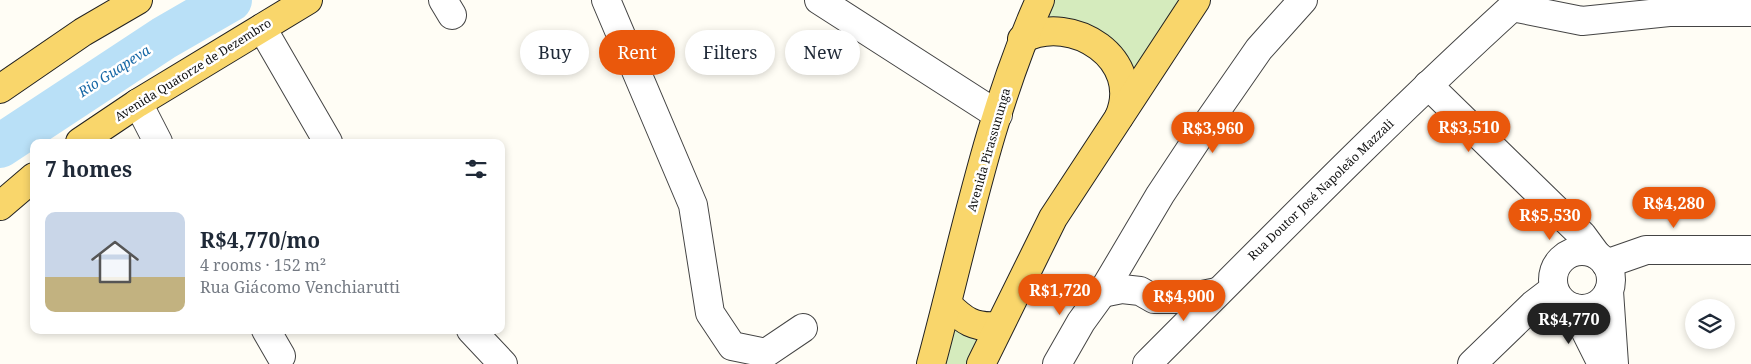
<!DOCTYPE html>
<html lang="en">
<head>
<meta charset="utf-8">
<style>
  :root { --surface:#fff; --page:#f2f2f3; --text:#1f2937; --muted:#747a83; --accent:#ea580c }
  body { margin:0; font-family:"Noto Serif",serif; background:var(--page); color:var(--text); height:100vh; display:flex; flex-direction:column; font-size:19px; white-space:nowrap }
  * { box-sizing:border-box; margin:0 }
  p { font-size:16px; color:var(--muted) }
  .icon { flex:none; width:28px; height:28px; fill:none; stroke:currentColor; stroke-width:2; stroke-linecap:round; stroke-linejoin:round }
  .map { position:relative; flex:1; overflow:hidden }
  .drawer { position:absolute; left:30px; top:139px; width:475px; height:195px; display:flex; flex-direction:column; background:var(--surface); border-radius:10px; box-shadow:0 2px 8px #0003 }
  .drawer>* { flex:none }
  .banner { position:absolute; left:520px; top:30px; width:475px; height:45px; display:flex; gap:10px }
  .tools { position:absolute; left:1685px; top:299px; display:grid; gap:10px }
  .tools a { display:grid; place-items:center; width:50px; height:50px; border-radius:50%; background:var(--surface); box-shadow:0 2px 8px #0003; font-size:25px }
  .price { position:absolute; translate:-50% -42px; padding:0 11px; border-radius:18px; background:var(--accent); color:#fff; font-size:16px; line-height:32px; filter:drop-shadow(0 1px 2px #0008) }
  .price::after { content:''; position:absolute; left:50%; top:30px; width:15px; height:11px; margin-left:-8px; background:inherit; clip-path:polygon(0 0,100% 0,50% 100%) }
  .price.current { background:#222; color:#fff }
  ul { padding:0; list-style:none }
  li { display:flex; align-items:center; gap:15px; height:125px; padding:0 15px }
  li span { display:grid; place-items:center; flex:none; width:140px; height:100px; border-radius:10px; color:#555 }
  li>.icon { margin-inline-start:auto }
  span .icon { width:60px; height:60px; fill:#fffc; stroke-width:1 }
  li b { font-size:21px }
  h2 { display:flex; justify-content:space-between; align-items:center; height:60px; padding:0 15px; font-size:21px }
  .chip { padding:0 18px; border-radius:22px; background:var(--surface); box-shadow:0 2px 8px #0003; font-size:18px; line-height:45px }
  .chip.current { background:var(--accent); color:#fff }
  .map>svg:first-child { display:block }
</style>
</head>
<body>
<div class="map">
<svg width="1751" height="364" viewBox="0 0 1751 364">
  <rect width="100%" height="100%" fill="#fffdf5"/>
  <!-- green -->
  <g fill="#d5ebbd">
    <path d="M1055 0H1180L1132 77 1042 22Z"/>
    <path d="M954 330 987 339 973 364H943Z"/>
  </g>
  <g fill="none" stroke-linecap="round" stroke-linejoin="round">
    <!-- river -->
    <path stroke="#b9e0f7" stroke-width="44" d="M0 146 164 38 230 0"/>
    <defs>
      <g id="minor">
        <path d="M443 0 452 15"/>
        <path d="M606 0 693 205 710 313 732 346 766 353 803 328"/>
        <path d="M819 0 998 115"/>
        <path d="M1512 7 1582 21 1669 12H1751"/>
        <path d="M262 28 328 142"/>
        <path d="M1428 85 1582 235 1596 254"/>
        <path d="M138 103 158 142"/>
        <circle cx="1582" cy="280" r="29"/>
        <path d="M1606 264 1646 250H1751"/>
        <path d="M1609 291 1614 364"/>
        <path d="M1102 293 1122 289 1140 291 1154 299H1183L1217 292"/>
        <path d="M1574 308 1602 364"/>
        <path d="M266 330 281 356"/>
        <path d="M471 330 503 364"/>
        <path d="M1057 364 1081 322 1102 293 1160 195 1209 121 1259 49 1303 0"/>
        <path d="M1147 364C1270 241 1391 117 1520 0"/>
        <path d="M1472 364 1533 305 1554 289"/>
      </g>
      <g id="major">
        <path d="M1022 39C1073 12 1144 60 1119 117"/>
        <path d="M0 89 83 32 138 0"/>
        <path d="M80 142 138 103 308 0"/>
        <path d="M0 206 34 177"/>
        <path d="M947 304C964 321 974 328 998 326"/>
        <path d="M931 364C964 242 988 115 1040 0"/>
        <path d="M981 364 1053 218 1196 0"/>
      </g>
    </defs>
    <!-- minor casing -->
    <use href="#minor" stroke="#444" stroke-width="30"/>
    <!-- major casing -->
    <use href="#major" stroke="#222" stroke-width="30"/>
    <!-- minor -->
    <use href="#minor" stroke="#fff" stroke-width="28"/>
    <!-- major -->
    <use href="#major" stroke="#f9d66b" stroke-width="28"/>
  </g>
  <g text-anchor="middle" stroke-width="5" stroke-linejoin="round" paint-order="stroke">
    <!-- street labels -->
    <g font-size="12" fill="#111" stroke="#fff">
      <text transform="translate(193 70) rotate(-32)" y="4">Avenida Quatorze de Dezembro</text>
      <text transform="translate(989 150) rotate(-74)" y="4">Avenida Pirassununga</text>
      <text transform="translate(1321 190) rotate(-44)" y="4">Rua Doutor José Napoleão Mazzali</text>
    </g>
    <!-- water labels -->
    <g font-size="14" font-style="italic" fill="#1768a6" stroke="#fff">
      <text transform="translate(114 71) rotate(-33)" y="5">Rio Guapeva</text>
    </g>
  </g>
</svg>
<div class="tools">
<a><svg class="icon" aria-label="layers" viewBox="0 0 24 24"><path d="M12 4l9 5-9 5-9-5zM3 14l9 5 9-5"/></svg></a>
</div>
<b class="price" style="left:1469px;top:153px">R$3,510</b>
<b class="price" style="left:1213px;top:154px">R$3,960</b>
<b class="price" style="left:1674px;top:229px">R$4,280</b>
<b class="price" style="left:1550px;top:241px">R$5,530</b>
<b class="price" style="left:1060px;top:316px">R$1,720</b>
<b class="price" style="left:1184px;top:322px">R$4,900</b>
<b class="price current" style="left:1569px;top:345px">R$4,770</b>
<div class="banner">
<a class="chip">Buy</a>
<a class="chip current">Rent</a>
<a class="chip">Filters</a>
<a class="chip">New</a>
</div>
<section class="drawer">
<h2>7 homes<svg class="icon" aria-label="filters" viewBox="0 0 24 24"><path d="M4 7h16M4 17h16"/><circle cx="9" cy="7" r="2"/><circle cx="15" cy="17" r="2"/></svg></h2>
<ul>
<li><span style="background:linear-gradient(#c9d6e8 65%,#c2b280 0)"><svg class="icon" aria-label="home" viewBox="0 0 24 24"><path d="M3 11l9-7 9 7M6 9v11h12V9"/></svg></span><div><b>R$4,770/mo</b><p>4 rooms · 152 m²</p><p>Rua Giácomo Venchiarutti</p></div></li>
</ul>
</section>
</div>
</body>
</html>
